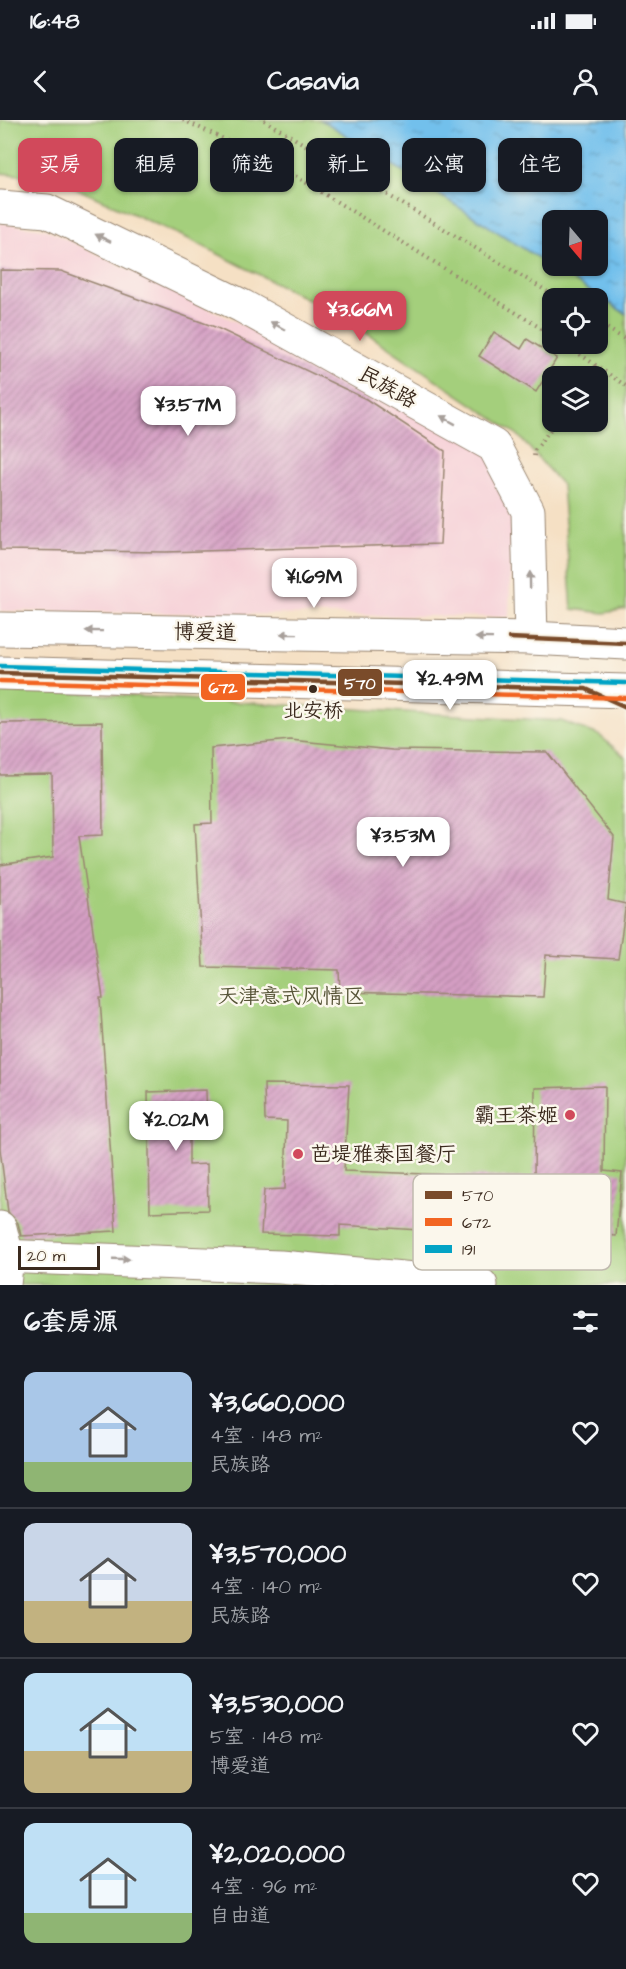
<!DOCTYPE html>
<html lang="zh">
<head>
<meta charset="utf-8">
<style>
  :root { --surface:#171b24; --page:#242831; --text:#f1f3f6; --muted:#9ea1a6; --line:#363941; --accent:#d1495b }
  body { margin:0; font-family:"Architects Daughter","LXGW WenKai TC",sans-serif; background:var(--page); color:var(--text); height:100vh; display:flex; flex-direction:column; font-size:22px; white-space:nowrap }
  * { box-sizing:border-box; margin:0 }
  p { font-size:20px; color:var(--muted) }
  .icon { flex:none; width:33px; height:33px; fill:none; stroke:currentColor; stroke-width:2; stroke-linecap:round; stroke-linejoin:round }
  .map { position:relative; height:1165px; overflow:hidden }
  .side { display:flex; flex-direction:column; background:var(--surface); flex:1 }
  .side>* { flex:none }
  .guide { position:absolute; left:18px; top:18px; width:591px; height:54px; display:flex; gap:12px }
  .needle { width:39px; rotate:161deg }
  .tools { position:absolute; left:542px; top:90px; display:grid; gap:12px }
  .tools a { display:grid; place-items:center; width:66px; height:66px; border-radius:12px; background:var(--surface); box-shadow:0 2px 4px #0004; font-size:30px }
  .scale { position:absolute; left:18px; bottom:15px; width:82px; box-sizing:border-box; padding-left:6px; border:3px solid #3b2a1e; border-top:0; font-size:16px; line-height:21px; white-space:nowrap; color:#3b2a1e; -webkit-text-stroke:4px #fbf7ec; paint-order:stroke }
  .price { position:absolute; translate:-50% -51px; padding:0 14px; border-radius:12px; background:#fff; color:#222; font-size:20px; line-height:39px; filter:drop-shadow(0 2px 3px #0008) }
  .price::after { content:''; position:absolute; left:50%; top:36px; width:18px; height:14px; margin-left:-9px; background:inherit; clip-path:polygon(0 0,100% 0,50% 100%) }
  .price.active { background:var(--accent); color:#fff }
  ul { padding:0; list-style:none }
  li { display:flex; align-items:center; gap:18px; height:150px; padding:0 24px }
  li+li { border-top:2px solid var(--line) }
  li span { display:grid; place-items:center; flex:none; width:168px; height:120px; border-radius:12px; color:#555 }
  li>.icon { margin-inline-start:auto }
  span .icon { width:72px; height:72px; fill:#fffc; stroke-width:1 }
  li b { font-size:26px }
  h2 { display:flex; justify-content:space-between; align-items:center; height:72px; padding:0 24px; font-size:26px }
  .chip { padding:0 21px; border-radius:12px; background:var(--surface); box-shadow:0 2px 4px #0004; font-size:21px; line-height:54px }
  .chip.active { background:var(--accent); color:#fff }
  .status { display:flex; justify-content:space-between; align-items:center; height:42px; padding:0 30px; background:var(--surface); direction:ltr }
  .status svg { height:16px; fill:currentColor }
  header { display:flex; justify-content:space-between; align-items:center; height:78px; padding:0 24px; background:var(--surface); font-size:27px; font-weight:700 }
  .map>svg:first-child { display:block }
</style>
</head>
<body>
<div class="status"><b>16:48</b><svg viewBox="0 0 49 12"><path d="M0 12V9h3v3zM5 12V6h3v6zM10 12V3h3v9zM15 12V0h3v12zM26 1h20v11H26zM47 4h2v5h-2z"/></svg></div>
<header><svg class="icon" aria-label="back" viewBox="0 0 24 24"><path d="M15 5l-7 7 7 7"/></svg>Casavia<svg class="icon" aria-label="person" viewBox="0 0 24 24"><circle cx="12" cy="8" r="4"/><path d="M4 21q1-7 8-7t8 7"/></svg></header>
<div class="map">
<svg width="626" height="1165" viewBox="0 0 626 1165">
  <defs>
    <pattern id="water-ripples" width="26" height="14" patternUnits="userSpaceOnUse" patternTransform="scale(1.5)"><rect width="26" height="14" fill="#72c0ec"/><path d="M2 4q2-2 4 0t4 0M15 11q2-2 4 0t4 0" fill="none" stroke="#5f9cbf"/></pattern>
    <pattern id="building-hatch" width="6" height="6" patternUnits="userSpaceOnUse" patternTransform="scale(1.5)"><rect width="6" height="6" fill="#d59fc4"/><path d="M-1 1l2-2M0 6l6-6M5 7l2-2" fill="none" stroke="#ae829f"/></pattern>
  </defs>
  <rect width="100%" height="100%" fill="#fbf7ec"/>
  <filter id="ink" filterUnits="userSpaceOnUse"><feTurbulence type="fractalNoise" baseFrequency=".0167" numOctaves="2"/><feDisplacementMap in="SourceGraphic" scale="12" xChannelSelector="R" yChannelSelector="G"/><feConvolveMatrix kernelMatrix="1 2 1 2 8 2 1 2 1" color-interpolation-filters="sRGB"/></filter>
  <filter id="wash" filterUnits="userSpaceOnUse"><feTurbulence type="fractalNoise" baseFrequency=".008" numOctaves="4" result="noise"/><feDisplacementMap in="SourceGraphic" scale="24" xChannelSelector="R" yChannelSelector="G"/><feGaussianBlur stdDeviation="1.35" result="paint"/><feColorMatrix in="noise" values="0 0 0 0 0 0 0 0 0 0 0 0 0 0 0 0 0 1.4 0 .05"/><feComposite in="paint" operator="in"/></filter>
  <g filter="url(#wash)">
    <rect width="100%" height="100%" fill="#f5e0c4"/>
    <!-- built -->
    <path fill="#f6cfd7" d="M0 103 45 109 514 337 509 497 0 491Z"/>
    <!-- green -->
    <g fill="#a4cf7c" stroke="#707c4d" stroke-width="1.5" fill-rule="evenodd">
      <path d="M0 0H626L597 146V100L484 103 626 194V489L604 493 572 489 562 365 518 315 344 198 189 119 53 58 0 53ZM552 178H597V224H552ZM552 256H597V302H552Z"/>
      <path d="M0 572H62L561 601 599 615 626 638V1165H0Z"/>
    </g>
    <!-- water -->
    <path fill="url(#water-ripples)" stroke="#567585" stroke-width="1.5" fill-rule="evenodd" d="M320 0H626V194L327 3ZM552 100H597V146H552Z"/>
    <g id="blocks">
      <!-- building -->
      <g fill="url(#building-hatch)">
        <path d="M0 150 61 151 215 207 366 279 445 331 440 424 165 432 0 430Z"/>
        <path d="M494 212 521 229 527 219 557 238 536 272 479 236Z"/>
        <path d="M102 602 103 715 79 716 103 878H100L116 1111 21 1116 18 1103 8 1092 0 1029V745L53 737 52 654 0 655V603Z"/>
        <path d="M290 620 392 630 547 632 614 717 608 780 626 784 618 839 546 835 543 877 340 872 339 850 203 847 195 704 212 703 211 628Z"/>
        <path d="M264 964 349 965 344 1051 534 1058 535 968 605 966 604 1051 622 1053 616 1116 515 1108 514 1116 340 1105V1116L261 1114 264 1070 285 1069 287 1001 265 1000Z"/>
        <path d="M206 970 207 1003H189V1045L207 1044 208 1090 150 1092 148 972Z"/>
      </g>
    </g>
  </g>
  <g filter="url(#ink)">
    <use href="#blocks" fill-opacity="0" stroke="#988571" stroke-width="1.5"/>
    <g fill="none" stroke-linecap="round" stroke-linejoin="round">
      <defs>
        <g id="minor">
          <path d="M0 87 47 91 242 186 494 326 528 391 531 518"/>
          <path d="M0 1108 7 1136 4 1165"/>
          <path d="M0 1136 280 1147 481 1165"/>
        </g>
        <g id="major">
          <path d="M0 509 531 518 626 523"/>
          <path d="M0 553 626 571"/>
        </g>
      </defs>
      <!-- minor casing -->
      <use href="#minor" stroke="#988571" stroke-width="35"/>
      <!-- major casing -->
      <use href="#major" stroke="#988571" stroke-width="35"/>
      <!-- path -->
      <g stroke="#988571" stroke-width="4" stroke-dasharray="1.5 4.5" stroke-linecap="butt">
        <path d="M183 0 271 41 552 215"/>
        <path d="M264 0 558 178"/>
        <path d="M597 202 626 220"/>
        <path d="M565 224 626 266"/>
        <path d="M588 256 597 244"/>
        <path d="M534 336 535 330 556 302"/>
      </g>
      <!-- minor -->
      <use href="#minor" stroke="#fff" stroke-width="33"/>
      <!-- major -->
      <use href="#major" stroke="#fff" stroke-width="33"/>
      <defs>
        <g id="bus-1">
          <path d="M509 518 626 523"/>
          <path d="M0 553 586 569 626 587"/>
        </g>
        <path id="bus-2" d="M0 561 626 578"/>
        <path id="bus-3" d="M0 546 626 563"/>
      </defs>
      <!-- bus-1 casing -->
      <use href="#bus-1" stroke="#fbf7ec" stroke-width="9"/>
      <!-- bus-2 casing -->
      <use href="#bus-2" stroke="#fbf7ec" stroke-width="9"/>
      <!-- bus-3 casing -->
      <use href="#bus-3" stroke="#fbf7ec" stroke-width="9"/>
      <!-- bus-1 -->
      <use href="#bus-1" stroke="#7a4b2a" stroke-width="4.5"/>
      <!-- bus-2 -->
      <use href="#bus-2" stroke="#f26522" stroke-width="4.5"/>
      <!-- bus-3 -->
      <use href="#bus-3" stroke="#03a3c5" stroke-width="4.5"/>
    </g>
    <!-- one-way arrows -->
    <defs><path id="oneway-solid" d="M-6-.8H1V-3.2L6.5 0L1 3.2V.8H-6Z" transform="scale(1.5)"/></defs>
    <g fill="#a79f9a">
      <use href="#oneway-solid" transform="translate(103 118) rotate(-154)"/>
      <use href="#oneway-solid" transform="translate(278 206) rotate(-151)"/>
      <use href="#oneway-solid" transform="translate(448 300) rotate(-151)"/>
      <use href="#oneway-solid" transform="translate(530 460) rotate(-91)"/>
      <use href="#oneway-solid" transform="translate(94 511) rotate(-179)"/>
      <use href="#oneway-solid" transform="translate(289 514) rotate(-179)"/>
      <use href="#oneway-solid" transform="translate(484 518) rotate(-179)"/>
      <use href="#oneway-solid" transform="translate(121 1139) rotate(2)"/>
    </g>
  </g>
  <!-- markers -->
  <circle fill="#3b2a1e" stroke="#fbf7ec" stroke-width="2" cx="313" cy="569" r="5"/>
  <g fill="#d1495b" stroke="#fbf7ec" stroke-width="2">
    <circle cx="570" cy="995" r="6"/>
    <circle cx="298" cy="1034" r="6"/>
  </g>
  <g text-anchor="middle" stroke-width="5" stroke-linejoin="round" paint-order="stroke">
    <!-- bus labels -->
    <g font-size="20" fill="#3b2a1e" stroke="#fbf7ec">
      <text x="313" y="597">北安桥</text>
    </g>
    <!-- street labels -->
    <g font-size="21" fill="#3b2a1e" stroke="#fbf7ec">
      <text transform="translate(388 267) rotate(29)" y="7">民族路</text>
      <text transform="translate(205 512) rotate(1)" y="7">博爱道</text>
    </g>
    <!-- park labels -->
    <g font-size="21" fill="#555336" stroke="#fbf7ec">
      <text x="291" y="883">天津意式风情区</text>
    </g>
    <!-- poi labels -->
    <g font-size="21" fill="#3b2a1e" stroke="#fbf7ec" text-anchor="end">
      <text x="558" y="1002">霸王茶姬</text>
      <text x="310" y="1041" text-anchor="start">芭堤雅泰国餐厅</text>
    </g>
  </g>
  <!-- legend -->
  <rect x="413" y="1054" width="198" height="96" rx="9" fill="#fbf7ec" stroke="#c1baae" stroke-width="1.5"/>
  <rect x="425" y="1071" width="27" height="8" fill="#7a4b2a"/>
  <rect x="425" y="1098" width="27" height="8" fill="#f26522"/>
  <rect x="425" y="1125" width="27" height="8" fill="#03a3c5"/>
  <g font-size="16" fill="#3b2a1e">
    <text x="462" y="1081">570</text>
    <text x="462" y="1108">672</text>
    <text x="462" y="1135">191</text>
  </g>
  <g stroke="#fbf7ec" stroke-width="2">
    <rect x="337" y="548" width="46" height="29" rx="6" fill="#7a4b2a"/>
    <rect x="200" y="553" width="46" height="28" rx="6" fill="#f26522"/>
  </g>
  <g font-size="16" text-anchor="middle" font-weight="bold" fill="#fff">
    <text x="360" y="569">570</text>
    <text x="223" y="573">672</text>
  </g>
</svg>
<div class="tools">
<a><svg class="needle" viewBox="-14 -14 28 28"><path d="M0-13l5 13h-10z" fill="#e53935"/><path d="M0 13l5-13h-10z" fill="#9ea1a6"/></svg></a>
<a><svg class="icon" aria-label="locate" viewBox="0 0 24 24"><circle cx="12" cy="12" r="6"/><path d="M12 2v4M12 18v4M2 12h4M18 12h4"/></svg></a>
<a><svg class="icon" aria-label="layers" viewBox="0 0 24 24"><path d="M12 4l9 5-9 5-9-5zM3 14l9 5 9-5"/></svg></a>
</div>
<div class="scale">20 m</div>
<b class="price active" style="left:360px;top:222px">¥3.66M</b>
<b class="price" style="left:188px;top:317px">¥3.57M</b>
<b class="price" style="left:314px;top:489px">¥1.69M</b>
<b class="price" style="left:450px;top:591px">¥2.49M</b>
<b class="price" style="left:403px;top:748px">¥3.53M</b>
<b class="price" style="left:176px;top:1032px">¥2.02M</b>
<div class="guide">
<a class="chip active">买房</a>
<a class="chip">租房</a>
<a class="chip">筛选</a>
<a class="chip">新上</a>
<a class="chip">公寓</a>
<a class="chip">住宅</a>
</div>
</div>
<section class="side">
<h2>6套房源<svg class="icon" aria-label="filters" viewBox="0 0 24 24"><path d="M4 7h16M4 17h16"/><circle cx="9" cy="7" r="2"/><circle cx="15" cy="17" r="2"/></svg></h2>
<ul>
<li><span style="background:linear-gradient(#a9c7e8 75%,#8fb573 0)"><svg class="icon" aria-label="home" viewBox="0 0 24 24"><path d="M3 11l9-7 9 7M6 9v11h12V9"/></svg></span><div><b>¥3,660,000</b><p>4室 · 148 m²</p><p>民族路</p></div><svg class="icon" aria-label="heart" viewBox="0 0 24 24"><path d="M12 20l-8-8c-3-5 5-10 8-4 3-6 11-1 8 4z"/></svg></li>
<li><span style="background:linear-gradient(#c9d6e8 65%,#c2b280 0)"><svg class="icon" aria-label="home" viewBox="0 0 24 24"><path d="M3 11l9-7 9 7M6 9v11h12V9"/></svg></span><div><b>¥3,570,000</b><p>4室 · 140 m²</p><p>民族路</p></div><svg class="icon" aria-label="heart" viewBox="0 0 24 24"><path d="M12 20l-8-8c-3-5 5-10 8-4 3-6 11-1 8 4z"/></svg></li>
<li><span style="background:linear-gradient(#bfe0f5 65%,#c2b280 0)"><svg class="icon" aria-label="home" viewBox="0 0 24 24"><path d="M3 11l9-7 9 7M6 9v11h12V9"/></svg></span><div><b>¥3,530,000</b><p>5室 · 148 m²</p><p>博爱道</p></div><svg class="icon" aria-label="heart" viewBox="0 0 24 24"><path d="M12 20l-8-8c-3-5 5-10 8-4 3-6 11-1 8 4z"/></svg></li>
<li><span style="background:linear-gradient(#bfe0f5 75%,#8fb573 0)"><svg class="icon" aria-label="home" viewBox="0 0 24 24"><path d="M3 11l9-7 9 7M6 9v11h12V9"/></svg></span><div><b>¥2,020,000</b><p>4室 · 96 m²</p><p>自由道</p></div><svg class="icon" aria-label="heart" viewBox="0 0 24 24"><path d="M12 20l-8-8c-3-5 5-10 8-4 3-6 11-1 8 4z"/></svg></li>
</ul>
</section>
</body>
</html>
